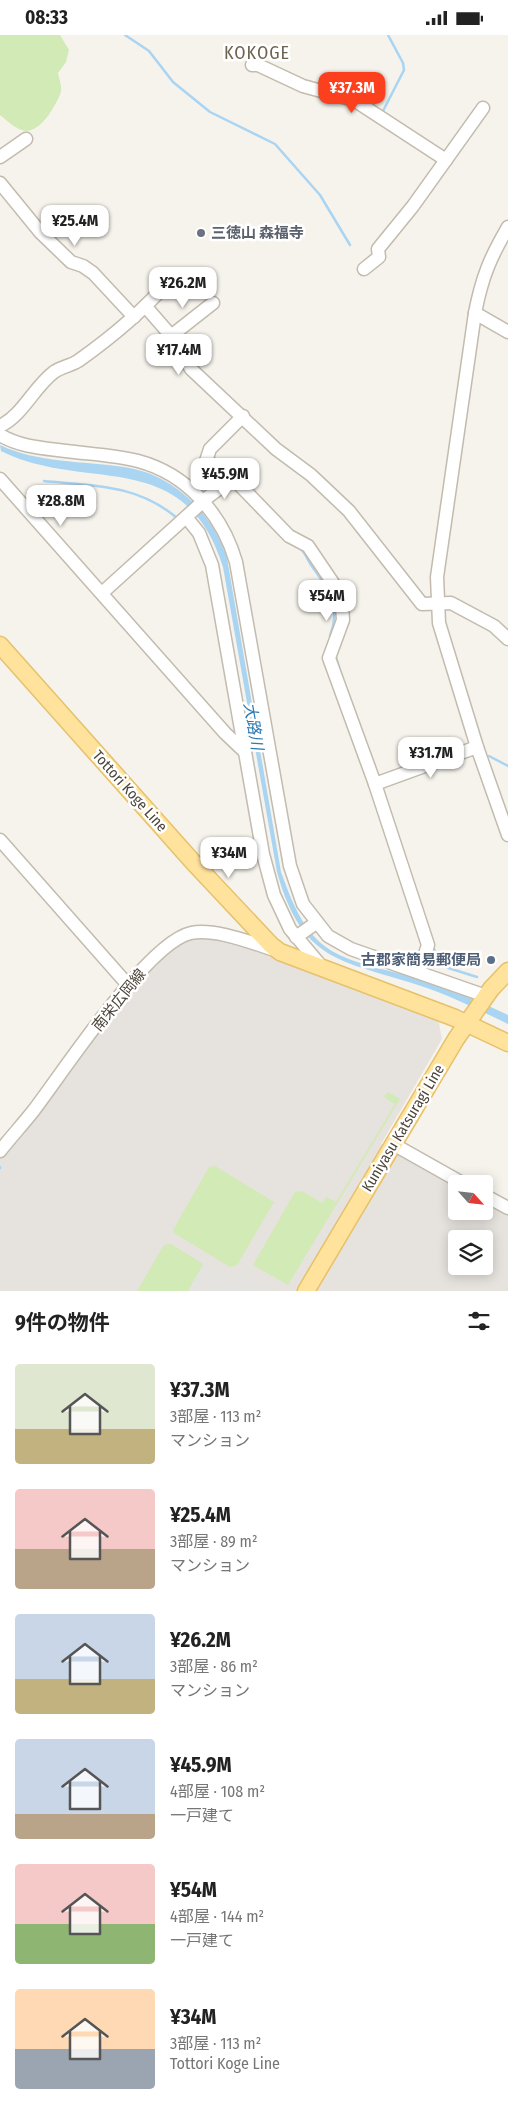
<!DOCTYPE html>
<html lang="ja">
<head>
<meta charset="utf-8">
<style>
  :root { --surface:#fff; --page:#f6f6f6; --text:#222; --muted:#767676; --accent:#fc3f1d }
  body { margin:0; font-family:"Fira Sans Condensed","Noto Sans JP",sans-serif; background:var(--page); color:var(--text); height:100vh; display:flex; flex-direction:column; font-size:19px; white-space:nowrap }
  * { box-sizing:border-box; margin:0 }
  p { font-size:16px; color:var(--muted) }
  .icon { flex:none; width:28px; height:28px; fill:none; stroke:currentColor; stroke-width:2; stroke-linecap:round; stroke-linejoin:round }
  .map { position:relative; height:1256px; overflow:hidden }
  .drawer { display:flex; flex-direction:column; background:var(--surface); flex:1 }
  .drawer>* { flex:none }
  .needle { width:32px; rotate:117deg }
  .tools { position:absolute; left:448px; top:1140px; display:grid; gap:10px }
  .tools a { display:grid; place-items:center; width:45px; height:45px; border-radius:5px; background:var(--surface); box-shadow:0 2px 12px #0003; font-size:25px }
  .price { position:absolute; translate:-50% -42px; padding:0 11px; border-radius:10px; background:#fff; color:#222; font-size:16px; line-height:32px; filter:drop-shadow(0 1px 2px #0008) }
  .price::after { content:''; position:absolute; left:50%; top:30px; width:15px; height:11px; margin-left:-8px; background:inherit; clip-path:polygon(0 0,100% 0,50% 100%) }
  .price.current { background:var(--accent); color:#fff }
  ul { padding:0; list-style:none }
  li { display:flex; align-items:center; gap:15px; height:125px; padding:0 15px }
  li span { display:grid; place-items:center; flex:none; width:140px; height:100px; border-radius:5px; color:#555 }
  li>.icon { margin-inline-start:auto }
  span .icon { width:60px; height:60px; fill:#fffc; stroke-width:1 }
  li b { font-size:21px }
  h2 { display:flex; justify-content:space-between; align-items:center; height:60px; padding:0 15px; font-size:21px }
  .status { display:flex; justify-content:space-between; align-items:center; height:35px; padding:0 25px; background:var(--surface); direction:ltr }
  .status svg { height:14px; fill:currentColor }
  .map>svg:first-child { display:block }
</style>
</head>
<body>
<div class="status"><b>08:33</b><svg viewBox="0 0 49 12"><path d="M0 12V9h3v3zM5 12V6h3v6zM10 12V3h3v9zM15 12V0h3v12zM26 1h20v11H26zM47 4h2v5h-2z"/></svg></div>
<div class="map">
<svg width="508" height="1256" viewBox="0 0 508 1256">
  <rect width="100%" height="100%" fill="#f6f3ec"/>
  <!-- industrial -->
  <path fill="#e6e2dd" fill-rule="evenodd" d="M213 900 438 983 442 1004 381 1109 456 1151V1176H484V1166L508 1180V1256H0V1118L127 954 187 901ZM456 1204H484V1231H456Z"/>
  <!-- green -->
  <g fill="#d2eab5">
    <path d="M0 0H60L69 15 66 27 58 38C59 43 62 51 61 57 56 70 42 96 26 96 16 95 8 86 0 80Z"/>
    <path d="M388 1057 400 1064 288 1250 253 1230 295 1157 302 1156 322 1168 326 1162 336 1167 395 1069 384 1062Z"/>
    <path d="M215 1131 274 1167 237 1230 230 1232 174 1198 173 1195 209 1132Z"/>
    <path d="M171 1209 203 1229 188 1256H137L164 1210Z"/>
  </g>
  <!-- parking -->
  <path fill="#e5e3e0" d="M204 1229 234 1247 242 1235 277 1256H188Z"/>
  <!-- water -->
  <path fill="#a9d4f2" d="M0 410C37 428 83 426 124 432 173 439 212 477 227 523L281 837C291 864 302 895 326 912 347 928 386 934 412 942 445 952 477 965 508 980V989C481 976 453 962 424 952 345 925 303 931 277 837L223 532C184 409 87 459 1 416Z"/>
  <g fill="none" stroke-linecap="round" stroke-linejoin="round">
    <!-- stream -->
    <g stroke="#a9d4f2" stroke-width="2.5">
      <path d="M125 0 149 16 173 47 210 77 275 109 320 160 350 210"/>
      <path d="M382 78 404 35 403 28 388 0"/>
      <path d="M44 446C94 451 137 449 177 483"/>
      <path d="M300 513C305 517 307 524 311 530 328 554 342 570 330 601"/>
      <path d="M336 622 341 639"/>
      <path d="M489 721 508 731"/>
      <path d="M434 914 442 931 477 942"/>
      <path d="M0 1132V1133"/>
    </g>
    <defs>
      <g id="minor">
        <path d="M252 30H258L303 51 354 65 446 125"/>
        <path d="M0 122 26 104"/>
        <path d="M0 148 40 197 71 227 83 231 93 238 134 282"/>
        <path d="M508 192C490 223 482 242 475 278L437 542 439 588 477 712 508 800"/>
        <path d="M364 234 379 222 378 214 413 171 483 73"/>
        <path d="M146 272 173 303 191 334 276 414 311 440 349 476 422 569 451 568 494 591 508 604"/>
        <path d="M475 278 508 297"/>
        <path d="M171 301 213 268"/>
        <path d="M243 381 210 414 206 426 227 437 289 501 308 511 335 551 342 570 343 585 329 623 375 749 428 910 419 937"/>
        <path d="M0 391C23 380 34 352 54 337 61 332 70 331 78 326 112 302 143 276 170 245"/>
        <path d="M0 400C20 412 43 413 66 416 89 419 115 420 138 426 187 439 222 479 236 527L290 831 303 869 328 901 351 914 486 961"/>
        <path d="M0 444 225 698 245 717"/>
        <path d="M186 482 199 498 212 530 263 819 274 860 290 894 322 932"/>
        <path d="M102 558 208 462 232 444"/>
        <path d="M375 749 477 712"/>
        <path d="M0 805 128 950"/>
        <path d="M296 902 316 888"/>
        <path d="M393 1109 464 1149"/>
        <path d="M0 1116C11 1102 23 1089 34 1075 63 1037 148 907 191 898 215 893 252 908 275 915"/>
        <path d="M484 1160 508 1173"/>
      </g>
      <g id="major">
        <path d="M0 610 193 827 271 910 280 917 455 983 508 1008"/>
        <path d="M306 1256 456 1004 491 954 508 936"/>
      </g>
    </defs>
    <!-- minor casing -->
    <use href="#minor" stroke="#c2bbae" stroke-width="15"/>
    <!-- major casing -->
    <use href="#major" stroke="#e6c16a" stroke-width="19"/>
    <!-- minor -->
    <use href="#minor" stroke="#fff" stroke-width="12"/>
    <!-- major -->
    <use href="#major" stroke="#ffe39c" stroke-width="16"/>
  </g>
  <!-- markers -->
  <circle fill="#6b7280" stroke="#fff" stroke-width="2" cx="201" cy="198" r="5"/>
  <circle fill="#5c6f8a" stroke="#fff" stroke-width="2" cx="491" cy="925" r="5"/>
  <g text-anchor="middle" stroke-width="5" stroke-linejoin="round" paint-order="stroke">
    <!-- worship labels -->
    <g font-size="15" font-weight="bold" fill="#5b616d" stroke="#fff" text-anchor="start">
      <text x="211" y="203">三徳山 森福寺</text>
    </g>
    <!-- street labels -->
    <g font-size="15" fill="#4b4439" stroke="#fff">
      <text transform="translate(130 756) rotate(48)" y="5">Tottori Koge Line</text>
      <text transform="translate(119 965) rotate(-51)" y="5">南栄広岡線</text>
      <text transform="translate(403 1093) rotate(-59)" y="5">Kuniyasu Katsuragi Line</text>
    </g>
    <!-- service labels -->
    <g font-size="15" font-weight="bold" fill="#4e5e75" stroke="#fff" text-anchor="end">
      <text x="481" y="930">古郡家簡易郵便局</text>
    </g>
    <!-- water labels -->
    <g font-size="16" font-style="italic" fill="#2e7ab2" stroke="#fff">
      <text transform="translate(254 691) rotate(80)" y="6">大路川</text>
    </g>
    <!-- quarter labels -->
    <g font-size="18" letter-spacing="1" fill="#6e6250" stroke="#fff">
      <text x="257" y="24">KOKOGE</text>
    </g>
  </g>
</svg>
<div class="tools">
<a><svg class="needle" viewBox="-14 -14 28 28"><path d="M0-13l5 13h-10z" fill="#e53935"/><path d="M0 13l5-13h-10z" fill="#767676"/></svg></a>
<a><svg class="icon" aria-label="layers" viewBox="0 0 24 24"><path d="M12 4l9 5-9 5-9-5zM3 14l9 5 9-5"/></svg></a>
</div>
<b class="price current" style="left:352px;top:79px">¥37.3M</b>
<b class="price" style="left:75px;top:212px">¥25.4M</b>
<b class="price" style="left:183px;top:274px">¥26.2M</b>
<b class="price" style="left:179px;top:341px">¥17.4M</b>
<b class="price" style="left:225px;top:465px">¥45.9M</b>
<b class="price" style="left:61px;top:492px">¥28.8M</b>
<b class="price" style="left:327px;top:587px">¥54M</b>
<b class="price" style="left:431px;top:744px">¥31.7M</b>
<b class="price" style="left:229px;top:844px">¥34M</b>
</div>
<section class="drawer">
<h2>9件の物件<svg class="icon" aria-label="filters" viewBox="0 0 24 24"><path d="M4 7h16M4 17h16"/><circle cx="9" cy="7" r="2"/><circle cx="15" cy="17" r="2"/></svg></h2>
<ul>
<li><span style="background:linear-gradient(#dfe7d0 65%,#c2b280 0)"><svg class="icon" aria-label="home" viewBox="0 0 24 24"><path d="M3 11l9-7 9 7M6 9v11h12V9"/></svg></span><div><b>¥37.3M</b><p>3部屋 · 113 m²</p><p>マンション</p></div></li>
<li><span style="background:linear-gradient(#f6c9c9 60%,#b9a48a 0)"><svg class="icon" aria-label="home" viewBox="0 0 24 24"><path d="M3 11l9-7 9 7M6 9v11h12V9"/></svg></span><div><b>¥25.4M</b><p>3部屋 · 89 m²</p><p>マンション</p></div></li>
<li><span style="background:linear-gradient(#c9d6e8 65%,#c2b280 0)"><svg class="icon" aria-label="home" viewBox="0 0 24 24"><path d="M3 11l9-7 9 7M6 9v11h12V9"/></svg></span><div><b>¥26.2M</b><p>3部屋 · 86 m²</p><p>マンション</p></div></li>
<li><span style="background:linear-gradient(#c9d6e8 75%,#b9a48a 0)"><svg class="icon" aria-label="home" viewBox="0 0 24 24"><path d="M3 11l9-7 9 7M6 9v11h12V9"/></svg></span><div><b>¥45.9M</b><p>4部屋 · 108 m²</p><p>一戸建て</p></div></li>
<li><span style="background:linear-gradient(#f6c9c9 60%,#8fb573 0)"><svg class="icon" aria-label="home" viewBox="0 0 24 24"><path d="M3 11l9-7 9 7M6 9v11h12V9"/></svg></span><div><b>¥54M</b><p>4部屋 · 144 m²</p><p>一戸建て</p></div></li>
<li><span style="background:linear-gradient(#ffd9b3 60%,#9aa5b1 0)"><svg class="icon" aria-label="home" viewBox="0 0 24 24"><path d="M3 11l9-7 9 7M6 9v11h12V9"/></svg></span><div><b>¥34M</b><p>3部屋 · 113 m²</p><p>Tottori Koge Line</p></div></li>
</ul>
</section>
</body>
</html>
